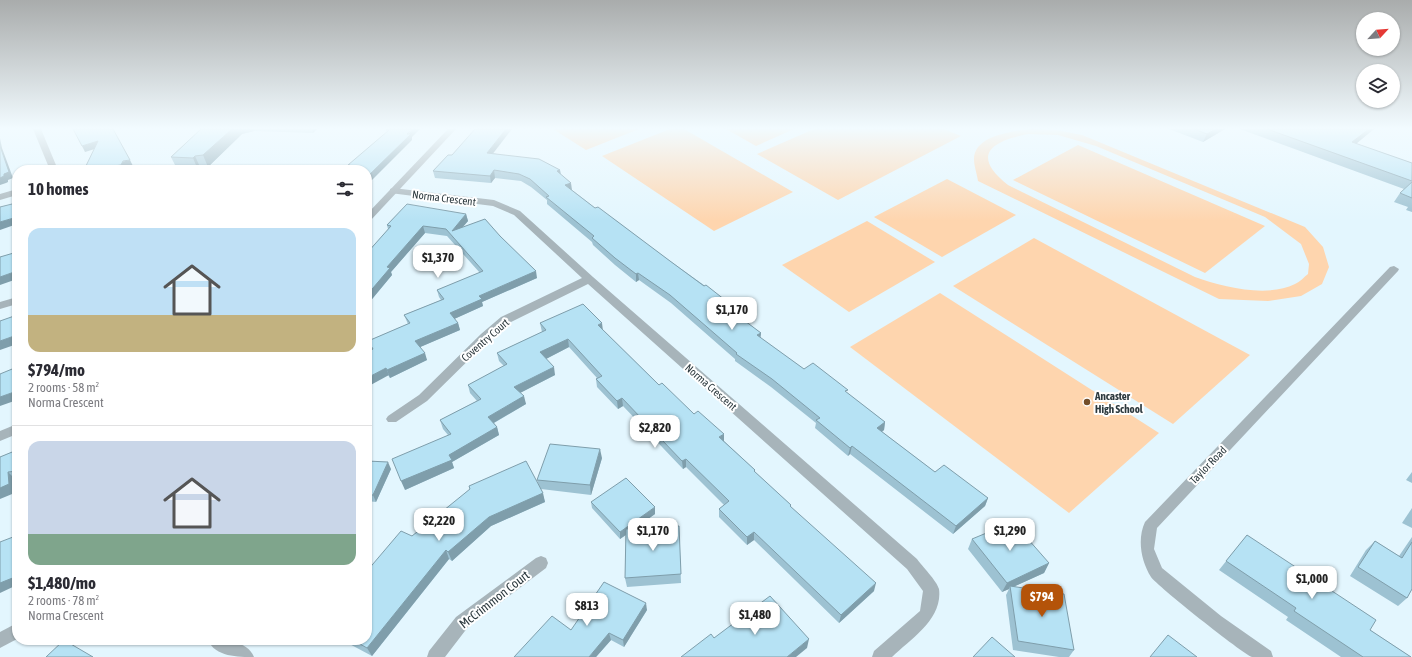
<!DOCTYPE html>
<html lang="en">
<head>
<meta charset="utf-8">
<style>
  :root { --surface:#fff; --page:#f2f2f3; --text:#2b2b33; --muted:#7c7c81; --line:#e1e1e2; --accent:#b45309 }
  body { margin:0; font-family:"Asap Condensed",sans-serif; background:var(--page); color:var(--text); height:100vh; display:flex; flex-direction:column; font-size:15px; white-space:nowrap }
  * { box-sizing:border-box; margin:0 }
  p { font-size:13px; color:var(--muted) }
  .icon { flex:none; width:22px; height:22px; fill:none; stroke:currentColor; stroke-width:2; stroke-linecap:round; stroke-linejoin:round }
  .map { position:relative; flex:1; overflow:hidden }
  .details { position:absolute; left:12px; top:165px; width:360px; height:480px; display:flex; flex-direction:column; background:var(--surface); border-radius:16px; box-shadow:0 1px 3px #0004 }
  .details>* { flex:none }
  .needle { width:26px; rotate:64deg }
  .controls { position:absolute; left:1356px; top:12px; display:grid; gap:8px }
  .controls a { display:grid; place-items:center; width:44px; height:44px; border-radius:50%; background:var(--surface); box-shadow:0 1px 3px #0004; font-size:20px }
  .price { position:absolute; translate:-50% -34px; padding:0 9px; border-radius:8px; background:#fff; color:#222; font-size:13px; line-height:26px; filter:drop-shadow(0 1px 2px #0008) }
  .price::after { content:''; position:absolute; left:50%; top:24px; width:12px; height:9px; margin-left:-6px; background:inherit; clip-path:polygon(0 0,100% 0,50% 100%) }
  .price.current { background:var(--accent); color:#fff }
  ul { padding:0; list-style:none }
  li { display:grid; align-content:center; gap:8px; height:212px; padding:0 16px }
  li+li { border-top:1px solid var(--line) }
  li span { display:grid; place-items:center; height:124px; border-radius:12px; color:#555 }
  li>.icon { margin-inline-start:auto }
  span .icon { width:72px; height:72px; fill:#fffc; stroke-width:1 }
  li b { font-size:17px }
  h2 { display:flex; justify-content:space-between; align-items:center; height:48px; padding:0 16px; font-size:17px }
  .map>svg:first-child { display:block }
</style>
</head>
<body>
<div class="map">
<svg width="1412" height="657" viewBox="0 0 1412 657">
  <rect width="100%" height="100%" fill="#e3f6fe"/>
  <!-- green -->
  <g fill="#fed5ae" fill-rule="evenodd">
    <path d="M553 129H639L586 150Z"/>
    <path d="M670 129H684L793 192 714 231 602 156Z"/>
    <path d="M726 129H794L756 146Z"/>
    <path d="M814 129H944L961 136 838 200 757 154Z"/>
    <path d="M1031 129 1056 130 1082 135 1305 227 1323 247 1329 267 1322 284 1301 296 1268 301 1219 299 978 181C977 174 974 166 974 159 974 135 1014 131 1031 129ZM1028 134 1058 135 1096 146 1265 217 1301 244 1309 264 1308 274C1304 277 1300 282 1295 284 1267 298 1223 287 1195 277L1008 185C971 156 990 141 1028 134Z"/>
    <path d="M1078 145 1265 226 1205 273 1013 180Z"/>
    <path d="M947 179 1016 215 942 257 874 217Z"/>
    <path d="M867 221 935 262 849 312 782 265Z"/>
    <path d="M1034 238 1250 355 1173 424 953 286Z"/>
    <path d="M940 293 1159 433 1069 513 850 347Z"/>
  </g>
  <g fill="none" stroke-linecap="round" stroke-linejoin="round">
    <!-- minor -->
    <g fill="#a7b4ba" fill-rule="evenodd">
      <path d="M33 129H41L58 170H50Z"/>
      <path d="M393 188 494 200 520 211 593 277 917 559C922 566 937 581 939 589 943 619 911 639 892 657H872L874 651 920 611 923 591 907 569 588 284 509 323 489 340 427 401 396 422H388L386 419 388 416 419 395 481 334 501 317 582 278 514 215 493 206 390 193V189Z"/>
      <path d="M17 189V195L0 200V194Z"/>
      <path d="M1394 266 1399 269 1398 271 1157 528 1154 549 1162 568 1221 616 1271 651 1273 657C1267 657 1257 657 1252 657 1243 654 1156 585 1151 577 1141 561 1137 539 1145 522L1390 267Z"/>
      <path d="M17 297V304L0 309V302Z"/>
      <path d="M541 556 546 558 548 563 546 568 468 627 445 657H427L429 651 456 617 536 558Z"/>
      <path d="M17 623V639L0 648V632Z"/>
      <path d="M208 640C224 640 247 640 254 657 238 657 215 657 208 640Z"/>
    </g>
    <!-- tertiary -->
    <g fill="#a7b4ba" fill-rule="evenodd">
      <path d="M448 129H456L370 221 367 222V214Z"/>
      <path d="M17 424V434L0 441V431Z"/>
    </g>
  </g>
  <!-- wall -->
  <g fill="#9dc2d2">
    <path d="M201 129H317L313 133 254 131 242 134 208 167H200L198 170 177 169 171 157Z"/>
    <path d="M1169 129H1225L1203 142Z"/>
    <path d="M1240 129H1374L1356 144 1412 163V212L1406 210 1408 207 1394 202 1400 193 1404 189Z"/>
    <path d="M493 153 560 170 561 175 572 190 595 208 670 261 725 300V306L761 333 760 338 804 369 847 393 885 422 884 430 882 432 935 472 988 498 985 506 953 534 850 454 848 456 815 428 816 423 771 387 735 361V359L671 303 639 280 636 282 615 265 593 245 592 242 547 204V200L531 187 521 181 495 178 491 183 435 178 433 171 452 155Z"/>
    <path d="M466 214 468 221 462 228 500 236 537 278 482 302 483 306 454 319 458 323 460 330 420 347 427 360 390 378 370 348 368 341 408 324 404 315 441 300 439 297 437 290 480 273 447 236 425 233 391 272 392 275 369 303 388 229 387 225Z"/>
    <path d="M540 323 603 330 659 385 724 441 755 470V472L791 505V507L874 591 839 623 754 540 747 545 719 517V509L724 505 686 467 683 469 623 406 618 409 597 387 596 379 597 378 569 347 546 359 555 375 520 393 526 404 494 423 497 427 499 435 452 462 454 468 405 490 448 435 443 429 440 420 477 401 470 393 468 385 504 366 499 361 497 353 542 332Z"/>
    <path d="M17 450V480H16L17 492 0 457Z"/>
    <path d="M602 458 591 495 541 489 545 502 491 526 452 561 449 559 372 656 342 640H367L412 536 470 490 469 486H539L537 480Z"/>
    <path d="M367 461 391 469 376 502 367 501Z"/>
    <path d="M1412 472V483L1406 480Z"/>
    <path d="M591 502 655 514 635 528 679 526 681 583 627 587 625 578 626 535 620 539 592 508Z"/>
    <path d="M1412 508V528L1402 523Z"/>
    <path d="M1247 535 1370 630 1411 657H1341L1286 620 1288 617 1219 570Z"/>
    <path d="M1412 537V589L1407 598 1398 606 1350 576 1366 550 1375 541 1399 556Z"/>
    <path d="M972 539 1049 563 1044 573 1015 586 1074 650 1069 657H1059L1013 650 1006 595 1009 589 1002 592 968 549Z"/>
    <path d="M647 610 624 647 611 640 596 657 571 630Z"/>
  </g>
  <!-- shaded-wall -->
  <g fill="#7f9eab">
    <path d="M232 129H253L254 131 242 134 208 167 203 155Z"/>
    <path d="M312 129H317L313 133Z"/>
    <path d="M413 129H420L412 137V140L367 185V177Z"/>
    <path d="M506 129H512L488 160 487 153Z"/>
    <path d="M1216 129H1225L1203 142 1207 134Z"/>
    <path d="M1369 129H1374L1347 151 1352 142Z"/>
    <path d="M0 138 2 148 13 178 8 180V182L6 183 0 185V178L4 174 0 146Z"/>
    <path d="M98 141 101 147 85 152 82 146Z"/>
    <path d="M195 156 200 167 198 170 193 158Z"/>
    <path d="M130 160 133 166 126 167 125 170H84Z"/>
    <path d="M494 170 495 178 491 183 490 176Z"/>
    <path d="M560 170 561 177 557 171Z"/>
    <path d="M571 183 572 190 566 193 565 185Z"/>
    <path d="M466 214 468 221 453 238 452 231Z"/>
    <path d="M17 217V224L0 230V222Z"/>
    <path d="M423 226 425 233 391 272 392 275 367 305V295L387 267Z"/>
    <path d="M17 271V279L0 285V277Z"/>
    <path d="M536 271 537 278 482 302 483 306 452 320 450 313 479 296Z"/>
    <path d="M638 273 639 280 636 282V274Z"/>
    <path d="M725 300V308L721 303Z"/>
    <path d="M458 323 460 330 418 348 415 341Z"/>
    <path d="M602 323 603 331 598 325Z"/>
    <path d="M761 333 760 341 757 335Z"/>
    <path d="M17 335V344L0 350V341Z"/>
    <path d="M568 339 569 347 542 361 540 352Z"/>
    <path d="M425 353 427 360 390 378 387 370Z"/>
    <path d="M554 367 555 375 516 395 514 387Z"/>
    <path d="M386 368 389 375 367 387V378Z"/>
    <path d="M17 391V400L0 406V397Z"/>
    <path d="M524 396 526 404 490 425 488 417Z"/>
    <path d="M622 398 623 406 618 409 617 401Z"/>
    <path d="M885 422 884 430 875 436 877 428Z"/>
    <path d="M497 427 499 435 452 462 454 468 405 490 401 481Z"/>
    <path d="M724 434V442L719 437Z"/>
    <path d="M852 446 850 454 848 456 850 448Z"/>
    <path d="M600 449 602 458 591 495 590 485Z"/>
    <path d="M686 459V467L683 469 682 461Z"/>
    <path d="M388 462 391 469 376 502 373 495Z"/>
    <path d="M8 472 16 480 17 492 0 499V488Z"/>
    <path d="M543 493 545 502 491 526 452 561 448 552 489 517Z"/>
    <path d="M988 498 985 506 953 534 956 526Z"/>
    <path d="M655 507V514L620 539V532Z"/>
    <path d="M754 532V540L747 545V537Z"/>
    <path d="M13 537 17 541V585L0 593V583Z"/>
    <path d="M446 550 449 559 372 656 367 648Z"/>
    <path d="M1049 563 1044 573 1011 588 1010 586 1009 589 1002 592 1007 583Z"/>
    <path d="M876 583 874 591 839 623 841 615Z"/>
    <path d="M646 603 647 610 624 647 623 640Z"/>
    <path d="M609 633 611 640 596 657H589Z"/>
    <path d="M809 639 807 648 796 657H787Z"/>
  </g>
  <!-- building -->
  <g fill="#b6e2f4" stroke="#7f9eab">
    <path d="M73 129H113L130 160 123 161 121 165 84 170 98 141 82 146Z"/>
    <path d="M201 129H232L203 155 195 156 193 158 171 157Z"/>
    <path d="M387 129H413L407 134H411L367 177V170H344L350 165H348L389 130H386Z"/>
    <path d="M475 129H506L487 153 539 159 560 170 557 171 571 183 565 185 595 208 598 207 670 261 704 286 706 285 725 300 721 303 761 333 757 335 804 369 813 363 848 390 845 391 885 422 877 428 935 472 944 465 988 498 956 526 852 446 850 448 816 420 820 418 772 379 736 354 737 353 670 295 638 273 636 274 615 258 592 238 594 236 546 197 549 196 530 179 519 174 494 170 490 176 433 171 448 155H452Z"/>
    <path d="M1194 129H1216L1207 134Z"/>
    <path d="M1267 129H1369L1352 142 1412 163V181Z"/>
    <path d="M0 146 9 172 4 174V176L0 178Z"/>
    <path d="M1412 182V198L1400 193Z"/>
    <path d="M16 203H17V217L0 222V207Z"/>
    <path d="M407 204 466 214 452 231 485 219 500 236 536 271 479 296 482 299 450 313 458 323 415 341 425 353 387 370 386 368 367 378V353L373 349 368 341 410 323 404 315 444 299 437 290 483 271 446 229 423 226 387 267 390 268 367 295V253L391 226 387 225Z"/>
    <path d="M17 252V271L0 277V257Z"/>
    <path d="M583 304 602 323 598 325 659 385 662 383 694 414 698 411 724 434 719 437 755 470 754 471 791 505 790 506 876 583 841 615 754 532 747 537 719 509 729 501 686 459 682 461 622 398 617 401 596 379 602 376 568 339 540 352 554 367 514 387 524 396 488 417 497 427 449 455 452 460 401 481 392 459 451 434 440 420 481 399 468 385 507 364 497 353 546 330 540 323Z"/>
    <path d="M17 315V335L0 341V321Z"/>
    <path d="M17 367V391L0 397V374Z"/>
    <path d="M550 444 600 449 590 485 537 480Z"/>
    <path d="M17 450V471L8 472 9 484 0 488V457Z"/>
    <path d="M367 461 388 462 373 495H367Z"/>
    <path d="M526 461 543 493 489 517 448 552 446 550 367 648 353 640H367V571L401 531 412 536 470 489 469 486Z"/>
    <path d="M626 478 655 507 620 532 591 502Z"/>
    <path d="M1013 522 1049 563 1007 583 972 539Z"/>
    <path d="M679 526 681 574 625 578 626 529Z"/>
    <path d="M1247 535 1376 620 1370 630 1411 657H1363L1294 611 1296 608 1226 561Z"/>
    <path d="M13 537 15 577 0 583V542Z"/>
    <path d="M1375 541 1402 558 1412 542V589L1407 598 1358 567Z"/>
    <path d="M604 582 646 603 623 640 609 633 589 657H514L552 616 571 630Z"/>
    <path d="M1010 586 1064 594 1074 650 1018 641Z"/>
    <path d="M770 596 809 639 787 657H681L711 634 714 638Z"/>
    <path d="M1168 635 1197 657H1150Z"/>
    <path d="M992 637 1015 657H973Z"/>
    <path d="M64 640 93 657H46Z"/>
  </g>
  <!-- sky -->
  <linearGradient id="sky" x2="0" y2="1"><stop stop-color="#a9acac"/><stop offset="0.58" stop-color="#f2fbff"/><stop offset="1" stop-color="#f2fbff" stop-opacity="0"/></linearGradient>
  <rect width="1412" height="221" fill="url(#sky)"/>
  <!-- markers -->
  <circle fill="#734e29" stroke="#fff" stroke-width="1.5" cx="1087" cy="402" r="4"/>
  <g text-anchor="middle" stroke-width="4" stroke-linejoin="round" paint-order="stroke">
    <!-- street labels -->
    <g font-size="11" fill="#2c393e" stroke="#fff">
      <text transform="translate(444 198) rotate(7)" y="4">Norma Crescent</text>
      <text transform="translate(485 340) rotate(-41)" y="4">Coventry Court</text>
      <text transform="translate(711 387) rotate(41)" y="4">Norma Crescent</text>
      <text transform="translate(1208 465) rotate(-46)" y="4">Taylor Road</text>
    </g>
    <!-- poi labels -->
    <g font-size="11" font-weight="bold" fill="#2c393e" stroke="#fff" text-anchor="start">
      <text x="1095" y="400">Ancaster<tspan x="1095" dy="13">High School</tspan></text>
    </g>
    <!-- near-street labels -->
    <g font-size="13" fill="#2c393e" stroke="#fff">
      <text transform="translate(494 599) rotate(-38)" y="5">McCrimmon Court</text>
    </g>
  </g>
</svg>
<div class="controls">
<a><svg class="needle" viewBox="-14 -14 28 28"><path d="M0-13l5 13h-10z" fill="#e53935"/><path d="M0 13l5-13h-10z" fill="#7c7c81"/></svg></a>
<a><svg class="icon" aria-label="layers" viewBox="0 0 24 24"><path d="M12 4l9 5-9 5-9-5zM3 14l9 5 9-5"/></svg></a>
</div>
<b class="price" style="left:438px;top:279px">$1,370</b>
<b class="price" style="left:732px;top:331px">$1,170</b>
<b class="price" style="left:655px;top:449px">$2,820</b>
<b class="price" style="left:439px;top:542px">$2,220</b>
<b class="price" style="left:653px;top:552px">$1,170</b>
<b class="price" style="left:1010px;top:552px">$1,290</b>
<b class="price" style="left:1312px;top:600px">$1,000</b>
<b class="price current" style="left:1042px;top:618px">$794</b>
<b class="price" style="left:587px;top:627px">$813</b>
<b class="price" style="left:755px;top:636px">$1,480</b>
<section class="details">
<h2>10 homes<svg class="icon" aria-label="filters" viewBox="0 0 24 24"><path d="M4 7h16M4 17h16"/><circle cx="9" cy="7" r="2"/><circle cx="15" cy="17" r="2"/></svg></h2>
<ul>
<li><span style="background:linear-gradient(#bfe0f5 70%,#c2b280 0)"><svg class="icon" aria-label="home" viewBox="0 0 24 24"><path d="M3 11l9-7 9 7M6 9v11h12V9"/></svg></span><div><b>$794/mo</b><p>2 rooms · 58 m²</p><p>Norma Crescent</p></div></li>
<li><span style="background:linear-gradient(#c9d6e8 75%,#7fa58c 0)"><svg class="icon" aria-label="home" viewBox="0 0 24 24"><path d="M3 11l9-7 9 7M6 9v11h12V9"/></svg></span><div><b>$1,480/mo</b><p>2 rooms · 78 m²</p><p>Norma Crescent</p></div></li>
</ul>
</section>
</div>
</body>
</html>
